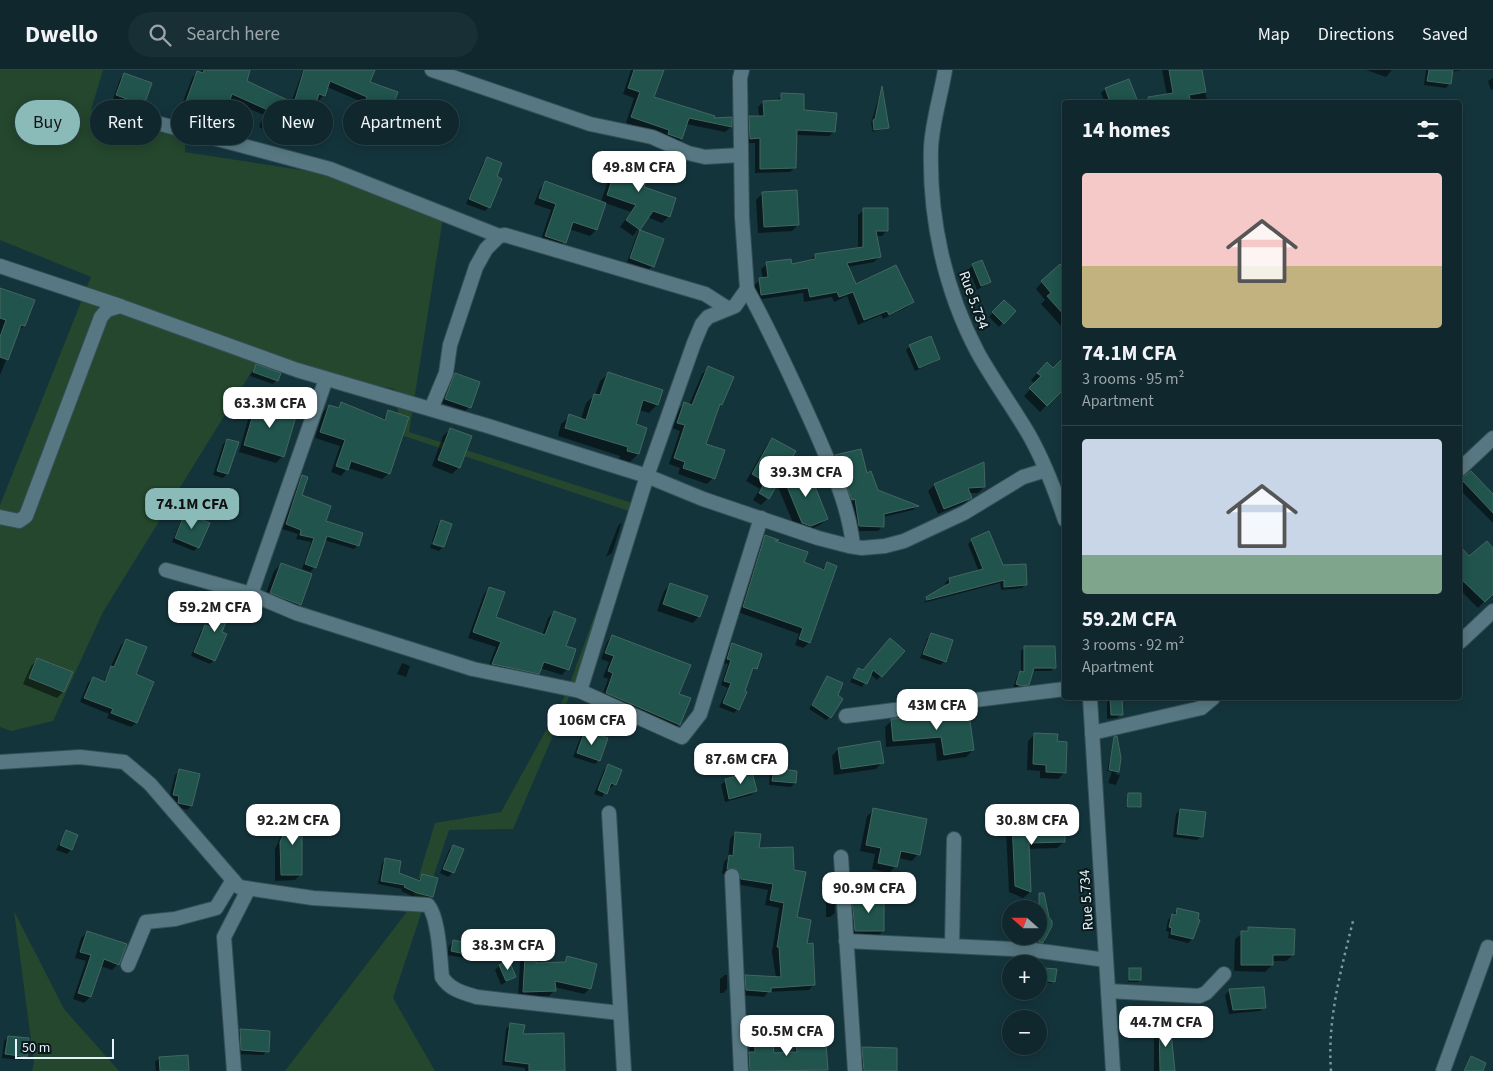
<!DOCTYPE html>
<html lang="en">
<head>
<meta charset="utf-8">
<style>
  :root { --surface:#0f272d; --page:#182f35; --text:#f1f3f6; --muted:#9ba5aa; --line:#2f4449; --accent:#8bbbb9 }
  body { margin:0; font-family:"Source Sans 3",sans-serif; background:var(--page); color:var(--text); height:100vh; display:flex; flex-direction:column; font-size:19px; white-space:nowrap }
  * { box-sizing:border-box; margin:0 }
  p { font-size:16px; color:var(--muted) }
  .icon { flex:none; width:28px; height:28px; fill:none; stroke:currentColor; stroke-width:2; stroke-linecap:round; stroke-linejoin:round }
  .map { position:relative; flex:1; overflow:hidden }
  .details { position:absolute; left:1062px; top:30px; width:400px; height:600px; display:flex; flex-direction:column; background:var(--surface); border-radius:5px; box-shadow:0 2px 12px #0003,0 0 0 1px var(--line) }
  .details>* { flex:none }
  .top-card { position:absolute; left:15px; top:30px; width:475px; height:45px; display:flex; gap:10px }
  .needle { width:32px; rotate:291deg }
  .fabs { position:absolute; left:1002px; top:830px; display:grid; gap:10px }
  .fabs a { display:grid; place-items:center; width:45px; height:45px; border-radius:50%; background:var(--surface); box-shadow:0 2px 12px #0003,0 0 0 1px var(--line); font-size:25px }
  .scale { position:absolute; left:15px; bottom:12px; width:99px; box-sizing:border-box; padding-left:5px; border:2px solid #e3f5fa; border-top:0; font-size:14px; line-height:18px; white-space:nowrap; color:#e3f5fa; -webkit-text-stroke:4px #0c191d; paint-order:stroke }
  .price { position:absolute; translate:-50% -42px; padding:0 11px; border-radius:10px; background:#fff; color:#222; font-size:16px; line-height:32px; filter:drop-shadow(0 1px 2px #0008) }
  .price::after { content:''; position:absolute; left:50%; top:30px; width:15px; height:11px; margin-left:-8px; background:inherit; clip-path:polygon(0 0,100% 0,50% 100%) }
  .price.on { background:var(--accent); color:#111 }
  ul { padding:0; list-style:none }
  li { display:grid; align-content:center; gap:10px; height:265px; padding:0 20px }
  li+li { border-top:1px solid var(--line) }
  li span { display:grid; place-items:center; height:155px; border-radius:5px; color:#555 }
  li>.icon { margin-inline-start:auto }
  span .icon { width:90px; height:90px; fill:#fffc; stroke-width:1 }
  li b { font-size:21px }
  h2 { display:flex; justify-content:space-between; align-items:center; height:60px; padding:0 20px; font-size:21px }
  .tag { padding:0 18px; border-radius:22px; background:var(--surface); box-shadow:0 2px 12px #0003,0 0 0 1px var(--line); font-size:18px; line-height:45px }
  .tag.on { background:var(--accent); color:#111 }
  header { display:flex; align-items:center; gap:30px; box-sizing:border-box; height:70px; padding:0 25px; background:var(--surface); border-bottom:1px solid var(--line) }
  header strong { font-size:24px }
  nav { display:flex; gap:28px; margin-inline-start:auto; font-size:18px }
  .search { width:350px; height:45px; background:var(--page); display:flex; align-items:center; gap:12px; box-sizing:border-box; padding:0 18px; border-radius:28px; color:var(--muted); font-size:19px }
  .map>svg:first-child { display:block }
</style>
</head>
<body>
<header>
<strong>Dwello</strong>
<div class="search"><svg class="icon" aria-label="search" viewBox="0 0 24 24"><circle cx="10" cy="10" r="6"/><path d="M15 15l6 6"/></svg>Search here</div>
<nav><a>Map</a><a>Directions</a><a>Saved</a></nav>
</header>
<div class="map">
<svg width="1493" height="1001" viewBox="0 0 1493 1001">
  <rect width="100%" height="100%" fill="#14343c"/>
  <!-- green -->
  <g fill="#24472d">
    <path d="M0 0H103L91 40 185 63V82L346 107 443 148 409 362 642 436 566 635 513 759 449 760 393 928 435 1001H285L409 839 435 753 501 742 566 624 632 442 401 365 395 319 257 293 103 542 53 651 11 661 0 657V435L91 207 0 170Z"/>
    <path d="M14 841 64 939 119 1001H32L34 993Z"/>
  </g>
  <!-- shadow -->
  <g fill="#0007" fill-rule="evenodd">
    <path d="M202 0H249L245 12 291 33 303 0H374L368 12 386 50 381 55 357 46 362 32 327 17 324 25 318 31 316 30 304 63 299 69 281 63 278 65 259 57 264 45 228 30 218 59 213 65 175 53 192 8 197 2 200 4Z"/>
    <path d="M631 0H662L653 28 731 57 725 62 686 54 681 69 675 75 664 66 626 53 634 28 623 24Z"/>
    <path d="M1162 0H1201L1207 32H1159L1167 25Z"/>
    <path d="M1366 0H1392L1386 7Z"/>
    <path d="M1426 0H1462L1451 2 1450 13 1446 18 1424 15Z"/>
    <path d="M124 5 143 34 139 38 113 29 120 9Z"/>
    <path d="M1493 8V19L1491 20 1488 11Z"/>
    <path d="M1129 10 1137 32H1105L1101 23 1105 19Z"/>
    <path d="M882 17 888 58 873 62 871 53Z"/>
    <path d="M782 24 802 42 834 62 829 66 796 65 795 97 790 102 755 103V73H745V53L750 48 759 47 758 37 763 32 777 31Z"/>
    <path d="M487 89 495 107 489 137 485 141 466 134 483 93Z"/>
    <path d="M620 90 669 146 662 153 647 147 633 166 620 157 631 142 605 133 596 160 590 166 569 159 564 172 558 179 540 172 551 140 534 134 540 119 546 112 601 132 613 96Z"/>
    <path d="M763 123 798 155 792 161 758 163 756 130Z"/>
    <path d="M864 140 887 160 882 166H876L879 187 874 192 847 197 855 216 913 232 907 237 883 249 881 245 858 255 847 226 834 232 832 227 804 232 803 223 756 230 754 215 763 209 761 199 767 194 791 195 810 191 815 185 858 179V145Z"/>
    <path d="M638 161 662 169 653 196 648 200 627 192Z"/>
    <path d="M973 195 990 212 977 220 969 199Z"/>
    <path d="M1065 201V256L1063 258 1041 234 1045 230 1036 219 1042 212Z"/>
    <path d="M0 219 24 256 18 261 0 305Z"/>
    <path d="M1004 231 1014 241 999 257 989 247Z"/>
    <path d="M910 276 939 288 935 292 915 301 906 280Z"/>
    <path d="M1065 289V316L1040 342 1024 326 1035 314 1031 310 1047 293 1053 299Z"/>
    <path d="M256 296 277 310 273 314 250 306Z"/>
    <path d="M708 298 721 334 718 337 705 375 713 408 707 414 678 404 680 398 669 394 680 361 672 358 679 339 685 333 689 335 702 304Z"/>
    <path d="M609 303 657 335 649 343 639 340 635 355 638 384 630 392 619 389 620 386 558 366 561 354 570 346 581 349 586 333 595 325 600 311Z"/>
    <path d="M455 304 470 337 465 341 441 333 451 309Z"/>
    <path d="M257 333 283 386 276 393 239 382 251 339Z"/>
    <path d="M341 334 382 350 389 342V403L382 409 348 398 341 406 331 402 340 376 315 368 323 342 329 336 337 339Z"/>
    <path d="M450 359 459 397 452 404 432 396 443 366Z"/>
    <path d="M772 369 768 428 761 435 753 430 760 419 746 411 766 376Z"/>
    <path d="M227 370V404L223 408 213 405 223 374Z"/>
    <path d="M836 386 866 404 877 421 917 436 913 440 883 447V456L878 461H854L831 391Z"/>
    <path d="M1471 402 1493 426V453L1460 420V412Z"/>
    <path d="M302 406 301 425 324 452 358 475 354 479 324 470 315 497 310 502 302 499 311 472 296 469 298 464 282 459 298 410Z"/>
    <path d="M785 410 827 449 820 455 804 462 796 460 778 417Z"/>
    <path d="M934 415 984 417 978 423H969L971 427 965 433 938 444 928 421Z"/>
    <path d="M186 444 198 477 194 481 172 472 182 448Z"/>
    <path d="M442 452 450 455 442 477 432 472 437 456Z"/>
    <path d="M622 452 612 483 606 487 618 456Z"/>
    <path d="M765 467 776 471 774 473 802 493 821 500 827 494 836 497 809 573 803 578 795 575 799 564 738 542 760 472Z"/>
    <path d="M972 470 1026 514 1022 518 1001 520 1000 513 923 533 946 517 945 513 949 509 979 502 968 474Z"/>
    <path d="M431 474 442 478 439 481 430 478Z"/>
    <path d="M1460 478 1469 488 1493 480V522L1478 538 1460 520Z"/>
    <path d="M281 494 300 534 293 540 264 529 274 501Z"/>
    <path d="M671 514 699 546 693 553 657 541 664 521Z"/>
    <path d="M489 518 494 547 542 566 548 548 554 542 564 577 567 599 562 605 540 598 532 609 487 600 496 577 468 568 484 524Z"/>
    <path d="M226 527 214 590 210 594 191 586 201 561 206 557 211 559 222 532Z"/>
    <path d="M931 564 945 591 940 595 920 588 927 569Z"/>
    <path d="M612 566 677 625 690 629 682 651 674 660 601 629 608 609 603 607 609 592 601 589 607 572Z"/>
    <path d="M126 570 134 605 153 613 136 653 131 657 107 648 109 644 80 632 88 613 93 608 103 613 121 575Z"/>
    <path d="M732 575 756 598 750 602 738 639 734 643 719 637 728 618 721 615 728 594 724 593 728 579Z"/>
    <path d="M1025 578 1054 597 1051 601H1032L1028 614 1025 618H1013L1017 606 1021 603V581Z"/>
    <path d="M903 581 877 610 870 604 862 617 850 612 858 599 863 601Z"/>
    <path d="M38 589 63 622 57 628 23 614 31 596Z"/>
    <path d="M402 593 410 596 406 607 397 604Z"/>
    <path d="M827 608 830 647 826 650 809 639Z"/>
    <path d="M1111 628H1121V644L1117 648 1107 649V632Z"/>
    <path d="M1186 628H1198L1194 632 1186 630Z"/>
    <path d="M892 650 928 651 973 680 966 687 937 691 935 673 886 677 885 657Z"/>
    <path d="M585 661 599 690 595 694 573 687 581 666Z"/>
    <path d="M1035 664 1056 673 1065 702 1058 709 1040 708V701L1027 700 1028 671Z"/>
    <path d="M1115 668 1118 701 1115 704 1120 705 1116 715 1108 713 1112 702 1107 701Z"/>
    <path d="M838 679 882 692 876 699 834 705 832 686Z"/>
    <path d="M608 696 615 714 610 718 608 717 602 727 594 724 604 700Z"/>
    <path d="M774 699 795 713 791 717 769 715 770 704Z"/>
    <path d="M179 701 191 736 187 740 174 736 175 731 169 729 175 705Z"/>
    <path d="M725 711 756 721 751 725 725 732 721 715Z"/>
    <path d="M1128 724 1139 737 1138 738H1126Z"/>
    <path d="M874 740 918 784 912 791 898 788 896 796 889 803 872 799 875 784 860 781 867 746Z"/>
    <path d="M1180 740 1201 766 1197 770 1173 767 1176 744Z"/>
    <path d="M294 743 301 760V804L295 810 275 811V779L288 749Z"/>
    <path d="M1012 753 1064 772 1057 778 1028 779 1030 822 1023 828 1009 822 1006 760Z"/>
    <path d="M66 761 71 780 67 784 56 780Z"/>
    <path d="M735 763 758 780 796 849 806 876 814 914 809 920 768 922 764 927 741 925 740 911 746 906 776 908 772 882 779 838 765 835 768 820 736 814 731 803 722 804 724 792 728 788 730 769Z"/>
    <path d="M453 776V802L448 807 440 803 449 780Z"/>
    <path d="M386 789 397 804 417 811 422 805 432 826 428 830 412 826 401 821 402 819 378 814 382 793Z"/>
    <path d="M830 826H834L835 843 830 847H826V830Z"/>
    <path d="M853 829 883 861 876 868H848L846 836Z"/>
    <path d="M1030 834V839H1014L1017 836Z"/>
    <path d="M1178 839 1192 869 1188 873 1168 868 1169 862 1166 861 1168 850Z"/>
    <path d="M1039 843H1047L1045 873 1039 879 1017 877 1016 866H1039ZM1017 869 1041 871V874L1017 871Z"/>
    <path d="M1249 858 1293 885 1286 891H1272V895L1265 902 1234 901 1235 869Z"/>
    <path d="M87 862 118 894 112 900 100 896 90 927 84 933 73 929 86 891 75 888 81 868Z"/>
    <path d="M453 872 469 884 464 888 447 885 449 876Z"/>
    <path d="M526 887 535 894H561L567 888 589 919 584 924 554 917V921L549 926 518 927 520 892Z"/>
    <path d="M499 896 514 907 501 915 495 900Z"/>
    <path d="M1045 899 1054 911 1052 913 1041 912Z"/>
    <path d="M1130 900 1140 910 1138 912H1128Z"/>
    <path d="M725 905H727V919L723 923H720V909Z"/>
    <path d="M1230 920 1264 937 1260 941 1229 944 1225 925Z"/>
    <path d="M1160 953 1173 1001H1154V958Z"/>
    <path d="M510 955 522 966 564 1001H525V998L502 995 506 959Z"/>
    <path d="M240 961 267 981 263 985 237 984 236 965Z"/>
    <path d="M8 967 26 986 22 990 2 988 4 971Z"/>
    <path d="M754 967 773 984H792L797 976 826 1000 744 1001V988L750 983 749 973Z"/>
    <path d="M863 979 895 1001H855L854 988Z"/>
    <path d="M1471 987 1481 1001H1463Z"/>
    <path d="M159 988 188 1001H156L155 992Z"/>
  </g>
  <!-- building -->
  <g fill="#20544d" stroke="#446661">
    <path d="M204 0H250L247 11 294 33 304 0H375L370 12 398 22 387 51 362 41 367 27 330 11 325 26 319 24 305 64 286 58 285 60 263 51 268 40 232 24 219 60 180 48 197 1 203 3Z"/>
    <path d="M634 0H664L654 27 715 46 714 48 732 47V57L689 48 682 69 668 64 669 60 631 47 640 22 628 18Z"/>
    <path d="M1169 0H1202L1206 22 1189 25 1191 32H1149L1148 27 1173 23Z"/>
    <path d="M1429 0H1453L1451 14 1427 11Z"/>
    <path d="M124 3 152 13 144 35 116 25Z"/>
    <path d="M1129 9 1138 32H1110L1105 18Z"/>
    <path d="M882 16 889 58 874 60 873 50 875 49Z"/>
    <path d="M781 23 804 24V40L837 43 835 62 797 60 796 98 760 99V68L750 69 749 46H764L763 31 781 30Z"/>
    <path d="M487 87 502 93 497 106 502 109 490 138 469 129Z"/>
    <path d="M619 89 650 99 644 117 676 128 670 147 653 141 640 160 626 150 636 135 607 125Z"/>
    <path d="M545 111 606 133 597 160 573 152 566 173 545 166 556 134 539 128Z"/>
    <path d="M797 120 799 155 764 157 762 122Z"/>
    <path d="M863 138H888V161H876L881 187 847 193 856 214 896 195 914 232 889 245 887 241 864 250 853 222 839 227 837 222 810 227 808 218 761 225 759 208 768 207 766 192 791 189 792 194 815 189V184L863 177Z"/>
    <path d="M640 160 664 169 654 197 630 188Z"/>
    <path d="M982 190 991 212 981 216 972 194Z"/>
    <path d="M1060 194 1065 199V246L1047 226 1051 223 1041 211Z"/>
    <path d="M0 218 35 230 25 256 21 255 8 290 0 287V267L6 250 0 248Z"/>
    <path d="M1004 230 1016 241 1004 254 992 242Z"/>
    <path d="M931 266 940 289 919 298 909 275Z"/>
    <path d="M1065 286V318L1047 336 1029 318 1041 306 1037 303 1047 292 1053 298Z"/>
    <path d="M256 294 281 303 278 311 253 302Z"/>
    <path d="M708 296 734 307 722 335 720 334 706 374 725 380 715 409 683 398 685 392 674 388 685 355 677 353 684 332 692 335Z"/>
    <path d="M608 302 663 320 658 335 643 330 636 354 647 358 639 384 627 381 628 377 565 358 569 344 586 350 594 324 600 325Z"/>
    <path d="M455 303 480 312 471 338 445 329Z"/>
    <path d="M257 331 297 343 284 387 244 375Z"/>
    <path d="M341 332 385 350 388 340 409 347 390 404 351 391 348 400 336 396 345 370 320 362 329 335 339 338Z"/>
    <path d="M450 358 472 366 460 398 438 390Z"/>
    <path d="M772 368 796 381 769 429 759 423 765 412 752 404Z"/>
    <path d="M227 369 239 372 228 404 217 401Z"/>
    <path d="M861 379 867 403 871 401 878 420 919 436 884 444V457L859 456 855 429 852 430 835 385Z"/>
    <path d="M984 392 985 417 968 418 972 428 944 439 934 414Z"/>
    <path d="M808 399 828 449 811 456 802 453 784 409Z"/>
    <path d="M1471 401 1493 424V443L1461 409Z"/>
    <path d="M302 405 308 407 302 425 331 436 326 451 363 463 359 476 327 466 316 498 305 494 314 468 300 465 301 460 286 454Z"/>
    <path d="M185 443 210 453 199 478 175 468Z"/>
    <path d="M441 450 452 454 444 477 433 474Z"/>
    <path d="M989 461 1003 495 1026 494 1027 515 1004 517V510L927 530 926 527 950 513 949 508 983 499 971 469Z"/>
    <path d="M765 465 779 470 775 471 808 482 804 492 824 500 827 492 837 496 810 573 799 569 803 558 743 537Z"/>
    <path d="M1487 471 1493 478V524L1485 532 1460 508V476L1469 486Z"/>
    <path d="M281 493 312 504 301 535 270 523Z"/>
    <path d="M670 513 708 526 700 547 663 534Z"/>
    <path d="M489 517 505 522 496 547 545 565 554 541 576 549 566 576 576 579 569 600 544 592 539 604 492 594 501 572 473 562Z"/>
    <path d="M226 526 235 529 222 562 227 564 215 591 194 582 205 555 212 558Z"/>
    <path d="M931 563 953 570 946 592 923 584Z"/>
    <path d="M612 565 691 595 679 624 691 628 680 655 606 623 613 603 608 601 614 586 605 583Z"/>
    <path d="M890 568 905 581 882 607 873 600 867 614 853 608 858 598 863 600Z"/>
    <path d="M126 569 147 577 136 604 154 612 137 653 111 643 113 639 84 628 93 607 105 612 111 596 114 597Z"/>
    <path d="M732 573 762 584 757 599 753 598 745 621 747 622 739 640 723 633 731 613 724 611 731 590 727 589Z"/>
    <path d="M1024 576H1055L1056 598H1034L1029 615 1021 616 1016 614 1020 601 1024 602Z"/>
    <path d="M37 588 73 602 64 622 29 608Z"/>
    <path d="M827 606 843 613 838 625 843 629 831 648 812 635Z"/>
    <path d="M1110 628H1122L1123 645H1111Z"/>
    <path d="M969 644 974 680 944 685 941 667 893 671 891 649 929 646V649Z"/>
    <path d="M585 660 608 668 600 691 577 683Z"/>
    <path d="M1034 663 1058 664 1057 671 1067 672 1066 703 1046 702V695L1033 694Z"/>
    <path d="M1117 666 1121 688 1119 702 1109 700 1114 667Z"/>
    <path d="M880 671 884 693 841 699 838 678Z"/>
    <path d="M608 694 622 700 616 715 611 713 607 724 598 720Z"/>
    <path d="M774 698 797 701 796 713 772 711Z"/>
    <path d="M179 699 200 704 192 736 178 733 179 726 173 725Z"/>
    <path d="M752 702 757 721 729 729 725 709Z"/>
    <path d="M1128 723H1141V737H1127Z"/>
    <path d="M873 738 927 749 920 785 901 781 897 797 878 793 881 778 866 775Z"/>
    <path d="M1180 739 1206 742 1203 767 1177 764Z"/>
    <path d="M294 741 308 748 302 761V805H281L280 772Z"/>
    <path d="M1012 752H1065V772L1029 773 1031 822 1015 816Z"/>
    <path d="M66 760 78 765 72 780 60 775Z"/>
    <path d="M735 762 761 764 759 778 793 777 794 800 806 802 797 847 811 850 807 874 813 873 815 915 771 918V922L746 920 745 905 781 907 779 877H777L784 833 770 830 773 814 741 809 736 799H727L729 785 733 786Z"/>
    <path d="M453 775 464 779 454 803 443 799Z"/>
    <path d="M385 788 401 791 399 803 420 811 422 804 438 808 433 827 417 823 404 817 405 815 381 811Z"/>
    <path d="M1039 823H1044L1049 847 1052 851V856L1043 873 1039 872Z"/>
    <path d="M852 828H884V861H855Z"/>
    <path d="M1177 838 1199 843 1198 850H1200L1193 869 1171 864 1172 858 1169 857 1172 844 1176 845Z"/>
    <path d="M1248 857 1295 859 1294 885H1273V895H1241V861H1248Z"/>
    <path d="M87 861 127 874 119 895 104 889 91 927 78 923 91 885 80 882Z"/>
    <path d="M453 870 472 874 470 885 451 881Z"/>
    <path d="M525 886H537L536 893 565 892 567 886 597 894 591 919 555 911 556 921 523 922Z"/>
    <path d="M509 890 516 907 506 911 499 895Z"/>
    <path d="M1044 898 1057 899 1055 912 1042 910Z"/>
    <rect x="1129" y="898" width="12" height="12"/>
    <path d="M1264 917 1266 938 1233 940 1229 919Z"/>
    <path d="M1159 951 1170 952 1175 1001H1160Z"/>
    <path d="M510 953 525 955 523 964 564 963 565 1001H529V994L505 991Z"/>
    <path d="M240 959 270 961 269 982 241 980Z"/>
    <path d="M772 965 774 983 797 982 796 975 826 973 828 1000 750 1001 749 982H755L754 966Z"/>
    <path d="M8 966 29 968 27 987 5 984Z"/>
    <path d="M862 977 897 978V1001H864Z"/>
    <path d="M188 985 189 1001H160L159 987Z"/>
    <path d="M1471 986 1486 993 1483 1001H1464Z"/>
  </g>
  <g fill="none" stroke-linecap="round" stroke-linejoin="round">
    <defs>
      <g id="minor">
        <path d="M432 0 590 54 652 67 688 83 705 87 741 85"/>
        <path d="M945 0C941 25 932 53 931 78 929 149 945 221 978 283 993 310 1012 336 1028 363 1044 391 1055 420 1065 450"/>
        <path d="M138 48 330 99 499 166 505 165 705 224 727 238"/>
        <path d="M0 196 120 236 297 300 488 356 647 406 703 429 818 468 849 476 862 478 885 476 904 471 964 443 1023 407 1046 400"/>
        <path d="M747 219C772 265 794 313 815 360 831 397 849 436 853 476"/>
        <path d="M431 339 446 303 450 275 476 197 486 179 499 166"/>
        <path d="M1460 399 1493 368"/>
        <path d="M0 447 19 451 26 446 101 247 107 240 120 236"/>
        <path d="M166 500 251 524 296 543 473 599 580 621 647 406 694 273 702 254 708 247 735 236 747 219 742 147 740 8 742 0"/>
        <path d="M251 524 326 309"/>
        <path d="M1460 572 1493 541"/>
        <path d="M580 621 682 667 700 644 761 448"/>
        <path d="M1090 628 1113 1001"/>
        <path d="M846 646 1065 619"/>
        <path d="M1092 663 1201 638 1213 628"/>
        <path d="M0 692 80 687 124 692 150 714 239 817 313 828 428 835C439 848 440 889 442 907 450 920 464 923 477 927L620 943"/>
        <path d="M609 743 624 1001"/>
        <path d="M841 787 855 1001"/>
        <path d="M732 806 741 1001"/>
        <path d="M846 871 1033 880 1106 890"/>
        <path d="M952 876 954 769"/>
        <path d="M128 895 146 852 175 849 216 838 233 810"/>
        <path d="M1108 921 1199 926 1206 923 1224 904"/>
        <path d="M234 1001 224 867 248 820"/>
        <path d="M1443 1001 1488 877"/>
      </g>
    </defs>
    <!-- minor casing -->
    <use href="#minor" stroke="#364f57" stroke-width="16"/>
    <!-- path -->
    <path stroke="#7e979d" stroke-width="2.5" stroke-dasharray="2.5 4" stroke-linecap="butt" d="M1331 1001C1327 950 1341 900 1353 851"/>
    <!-- minor -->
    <use href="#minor" stroke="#577882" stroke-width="14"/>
  </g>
  <g text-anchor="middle" stroke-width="4" stroke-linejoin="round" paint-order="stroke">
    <!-- street labels -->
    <g font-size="15" fill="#e3f5fa" stroke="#0c191d">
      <text transform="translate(974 230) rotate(70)" y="5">Rue 5.734</text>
      <text transform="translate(1086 830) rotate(-94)" y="5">Rue 5.734</text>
    </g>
  </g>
</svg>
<div class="fabs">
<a><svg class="needle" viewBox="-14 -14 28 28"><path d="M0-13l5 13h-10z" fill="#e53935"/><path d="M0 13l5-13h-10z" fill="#9ba5aa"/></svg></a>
<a>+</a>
<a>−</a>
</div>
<div class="scale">50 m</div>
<b class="price" style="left:639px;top:123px">49.8M CFA</b>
<b class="price" style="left:270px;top:359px">63.3M CFA</b>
<b class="price" style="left:806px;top:428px">39.3M CFA</b>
<b class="price on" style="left:192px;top:460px">74.1M CFA</b>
<b class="price" style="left:215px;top:563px">59.2M CFA</b>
<b class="price" style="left:937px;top:661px">43M CFA</b>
<b class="price" style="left:592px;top:676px">106M CFA</b>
<b class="price" style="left:741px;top:715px">87.6M CFA</b>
<b class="price" style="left:293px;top:776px">92.2M CFA</b>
<b class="price" style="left:1032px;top:776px">30.8M CFA</b>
<b class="price" style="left:869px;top:844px">90.9M CFA</b>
<b class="price" style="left:508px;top:901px">38.3M CFA</b>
<b class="price" style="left:1166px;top:978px">44.7M CFA</b>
<b class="price" style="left:787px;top:987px">50.5M CFA</b>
<div class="top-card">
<a class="tag on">Buy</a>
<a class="tag">Rent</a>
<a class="tag">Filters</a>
<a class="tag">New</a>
<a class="tag">Apartment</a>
</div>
<section class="details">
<h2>14 homes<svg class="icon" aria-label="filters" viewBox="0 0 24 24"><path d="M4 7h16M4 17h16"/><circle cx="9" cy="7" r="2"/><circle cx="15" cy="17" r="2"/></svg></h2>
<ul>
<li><span style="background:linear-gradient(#f6c9c9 60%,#c2b280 0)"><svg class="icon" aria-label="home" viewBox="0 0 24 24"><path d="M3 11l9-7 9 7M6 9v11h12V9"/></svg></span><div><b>74.1M CFA</b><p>3 rooms · 95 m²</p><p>Apartment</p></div></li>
<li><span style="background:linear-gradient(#c9d6e8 75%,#7fa58c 0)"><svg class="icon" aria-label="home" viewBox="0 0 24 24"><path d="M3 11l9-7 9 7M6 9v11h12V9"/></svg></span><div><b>59.2M CFA</b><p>3 rooms · 92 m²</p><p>Apartment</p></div></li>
</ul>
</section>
</div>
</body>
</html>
